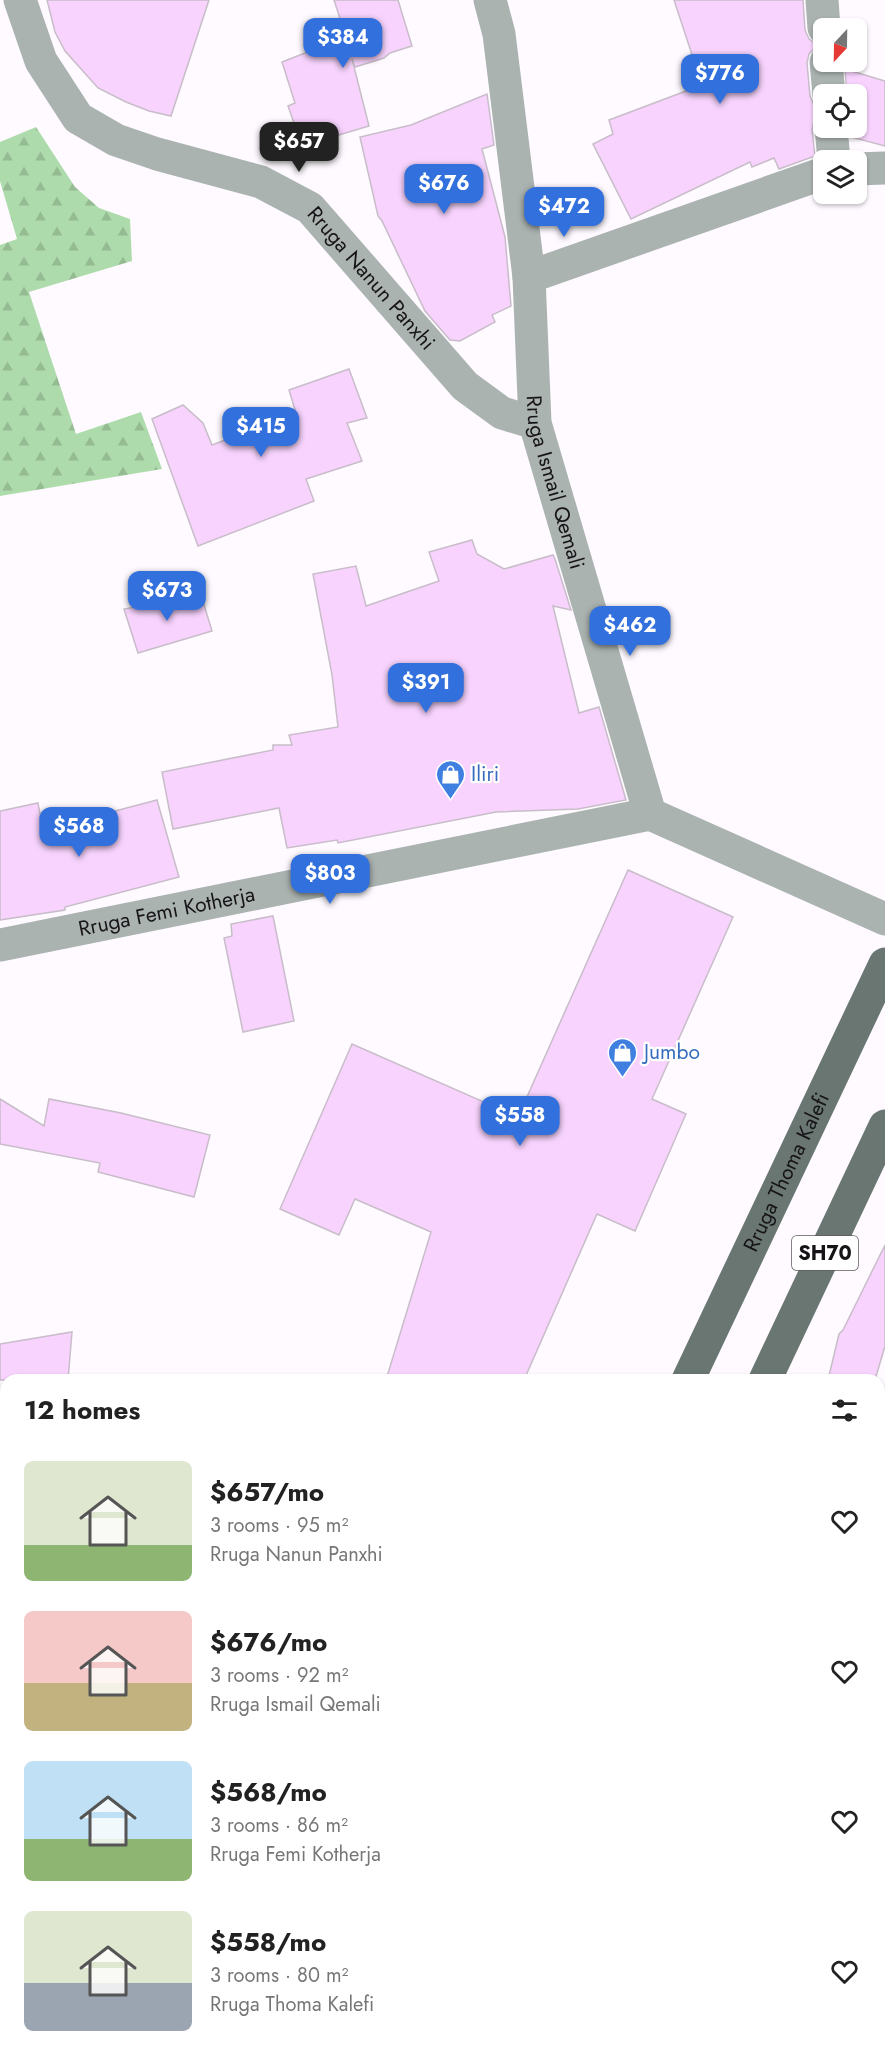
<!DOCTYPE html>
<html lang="en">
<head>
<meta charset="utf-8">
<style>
  :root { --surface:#fff; --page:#f2f2f2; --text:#222; --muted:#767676; --accent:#3270de }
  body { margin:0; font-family:Jost,sans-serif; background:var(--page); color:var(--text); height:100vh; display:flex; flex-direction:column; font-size:22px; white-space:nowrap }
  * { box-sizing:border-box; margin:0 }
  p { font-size:20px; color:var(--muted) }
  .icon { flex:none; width:33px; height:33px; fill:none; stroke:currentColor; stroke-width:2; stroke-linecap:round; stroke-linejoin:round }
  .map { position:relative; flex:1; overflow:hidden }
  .drawer { position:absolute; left:0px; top:1374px; width:885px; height:686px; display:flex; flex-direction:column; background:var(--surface); border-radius:18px 18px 0 0; box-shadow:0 2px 4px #0004 }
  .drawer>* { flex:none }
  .needle { width:39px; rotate:202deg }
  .tools { position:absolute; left:813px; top:18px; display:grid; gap:12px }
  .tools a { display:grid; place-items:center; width:54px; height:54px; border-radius:9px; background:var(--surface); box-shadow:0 2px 4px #0004; font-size:30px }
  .price { position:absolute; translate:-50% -51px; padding:0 14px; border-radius:12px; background:var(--accent); color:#fff; font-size:20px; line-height:39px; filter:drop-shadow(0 2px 3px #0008) }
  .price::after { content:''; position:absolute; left:50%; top:36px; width:18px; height:14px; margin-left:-9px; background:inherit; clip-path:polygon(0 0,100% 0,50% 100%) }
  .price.current { background:#222; color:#fff }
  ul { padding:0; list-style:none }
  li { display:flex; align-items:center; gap:18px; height:150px; padding:0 24px }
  li span { display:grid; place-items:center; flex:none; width:168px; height:120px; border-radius:9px; color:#555 }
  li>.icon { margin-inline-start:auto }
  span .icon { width:72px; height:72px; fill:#fffc; stroke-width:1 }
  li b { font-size:26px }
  h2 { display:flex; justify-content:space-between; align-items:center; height:72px; padding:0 24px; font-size:26px }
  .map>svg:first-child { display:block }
</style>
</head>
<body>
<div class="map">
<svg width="885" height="2059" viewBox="0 0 885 2059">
  <defs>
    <pattern id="grass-dots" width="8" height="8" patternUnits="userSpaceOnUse" patternTransform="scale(1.5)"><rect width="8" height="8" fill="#aedbab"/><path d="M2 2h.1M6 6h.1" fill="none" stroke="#95bb92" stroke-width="1.8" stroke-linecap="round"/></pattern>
    <pattern id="forest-firs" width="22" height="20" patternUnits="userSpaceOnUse" patternTransform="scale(1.5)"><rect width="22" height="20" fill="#aedbab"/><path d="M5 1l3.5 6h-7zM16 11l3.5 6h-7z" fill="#95bb92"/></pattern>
  </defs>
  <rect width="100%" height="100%" fill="#fefaff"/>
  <!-- grass -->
  <path fill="url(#grass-dots)" d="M885 1899V1985H879V1900Z"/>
  <!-- forest -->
  <path fill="url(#forest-firs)" d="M36 127 75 187 99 208 130 219 132 261 29 292 76 434 141 412 162 469 0 496V245L17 239 0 181V142Z"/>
  <!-- building -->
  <g fill="#f7d3fd" stroke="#c8bdc9" stroke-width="1.5">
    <path d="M47 0H209L171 116 149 111 126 102 98 88 65 51 55 32Z"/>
    <path d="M334 0H398L412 46 390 53 384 58 355 67 352 59 369 126 302 146 288 106 295 103 282 62 346 37Z"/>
    <path d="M674 0H803L805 30 809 39 818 45 809 54 807 63 810 96 814 105 823 111 814 121 812 130 815 156 779 169 774 158 752 167 750 162 631 219 593 144 613 134 609 120 702 85Z"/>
    <path d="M845 69 885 81V146L851 137 850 128H856V94H847Z"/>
    <path d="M487 94 494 145 482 149 505 237 511 306 492 315 495 322 460 341 450 340 425 311 382 221 378 216 360 137 411 125Z"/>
    <path d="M349 369 367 418 347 423 362 461 306 479 314 501 198 546 152 419 183 405 203 423 212 445 296 413 289 390Z"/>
    <path d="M472 540 477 554 504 569 553 555 555 559 571 610 553 606 579 713 599 707 626 800 578 809 496 812 338 843 337 840 287 848 279 808 173 829 162 772 273 750V745H292L289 735 338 727 332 675 313 574 356 566 366 606 439 581 429 552Z"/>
    <path d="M201 595 212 631 138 653 124 609Z"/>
    <path d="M157 800 179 877 65 907V910L0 920V811L38 803 43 830Z"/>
    <path d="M628 870 733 917 652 1099 686 1114 635 1231 597 1214 524 1380H386L431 1232 355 1199 339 1235 280 1209 352 1044 518 1117Z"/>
    <path d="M273 916 294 1021 243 1032 224 938 232 936 231 924Z"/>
    <path d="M0 1099 44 1126 49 1099 121 1113 210 1135 194 1197 98 1172 100 1163 0 1144Z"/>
    <path d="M885 1245V1346L875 1380H828L839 1334 843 1330Z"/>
    <path d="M72 1332 68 1380H0V1344Z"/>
  </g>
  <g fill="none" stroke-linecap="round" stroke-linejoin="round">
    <!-- minor -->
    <g stroke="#abb3b0" stroke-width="33">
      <path id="s1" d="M20 0 41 61 78 118 116 140 157 154 261 182 310 208 465 386 502 413 535 423"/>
      <path d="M490 0 499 34 529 277 824 173"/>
      <path d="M822 0 824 28"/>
      <path d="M826 62 829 94"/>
      <path d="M831 128 834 160"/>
      <path d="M856 169 885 168"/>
      <path id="s2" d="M529 277 535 423 650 814 885 919"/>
      <path id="s3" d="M0 945 650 814"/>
      <path d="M879 1542 885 1543"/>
      <path d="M0 1646 6 1645"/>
    </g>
    <!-- primary -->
    <g stroke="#697671" stroke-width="33">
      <path id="s4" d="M688 1380 885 964"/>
      <path d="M765 1380 885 1126"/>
      <path d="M368 2059 371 2054"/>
      <path d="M437 2059 439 2054"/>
    </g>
  </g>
  <!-- icons -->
  <defs>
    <symbol id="shop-pin" viewBox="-11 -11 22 30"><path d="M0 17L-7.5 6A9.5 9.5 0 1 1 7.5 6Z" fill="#3f7fe0" stroke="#fff"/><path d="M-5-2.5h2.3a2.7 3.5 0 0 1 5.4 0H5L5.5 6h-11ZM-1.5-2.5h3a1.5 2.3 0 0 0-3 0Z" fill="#fff"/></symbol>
  </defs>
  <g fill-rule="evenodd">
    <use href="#shop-pin" x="434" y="758" width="33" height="45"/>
    <use href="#shop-pin" x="606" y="1036" width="33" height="45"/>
  </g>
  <g text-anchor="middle" stroke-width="4.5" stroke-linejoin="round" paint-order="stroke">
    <!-- shield labels -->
    <rect fill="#fff" stroke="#5d5a5d" stroke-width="1.5" x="792" y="1236" width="66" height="34" rx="4.5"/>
    <g font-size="20" font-weight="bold" fill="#171418">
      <text x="825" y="1260">SH70</text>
    </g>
    <!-- street labels -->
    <g font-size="21" fill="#171418" stroke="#fff">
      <text dy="7" stroke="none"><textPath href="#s1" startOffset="476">Rruga Nanun Panxhi</textPath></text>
      <text dy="7" stroke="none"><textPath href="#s2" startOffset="208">Rruga Ismail Qemali</textPath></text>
      <text dy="7" stroke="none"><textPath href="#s3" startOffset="170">Rruga Femi Kotherja</textPath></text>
      <text dy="7" stroke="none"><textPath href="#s4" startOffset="230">Rruga Thoma Kalefi</textPath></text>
    </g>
    <!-- shop labels -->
    <g font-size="21" fill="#366cbe" stroke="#fff" text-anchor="start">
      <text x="471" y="781">Iliri</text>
      <text x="644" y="1059">Jumbo</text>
    </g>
  </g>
</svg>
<div class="tools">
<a><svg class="needle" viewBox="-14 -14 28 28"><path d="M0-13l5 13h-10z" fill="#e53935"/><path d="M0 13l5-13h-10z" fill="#767676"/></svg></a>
<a><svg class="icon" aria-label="locate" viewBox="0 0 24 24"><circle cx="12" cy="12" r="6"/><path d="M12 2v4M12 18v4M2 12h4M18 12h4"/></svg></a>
<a><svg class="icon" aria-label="layers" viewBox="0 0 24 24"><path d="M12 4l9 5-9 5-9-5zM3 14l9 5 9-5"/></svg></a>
</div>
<b class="price" style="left:343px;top:69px">$384</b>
<b class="price" style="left:720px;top:105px">$776</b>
<b class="price current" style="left:299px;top:173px">$657</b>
<b class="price" style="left:444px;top:215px">$676</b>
<b class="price" style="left:564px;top:238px">$472</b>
<b class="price" style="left:261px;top:458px">$415</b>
<b class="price" style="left:167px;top:622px">$673</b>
<b class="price" style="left:630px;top:657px">$462</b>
<b class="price" style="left:426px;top:714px">$391</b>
<b class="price" style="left:79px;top:858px">$568</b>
<b class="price" style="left:330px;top:905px">$803</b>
<b class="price" style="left:520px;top:1147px">$558</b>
<section class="drawer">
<h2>12 homes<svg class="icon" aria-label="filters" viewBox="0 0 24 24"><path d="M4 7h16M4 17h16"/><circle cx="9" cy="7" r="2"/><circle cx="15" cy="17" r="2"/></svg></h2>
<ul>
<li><span style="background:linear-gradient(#dfe7d0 70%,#8fb573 0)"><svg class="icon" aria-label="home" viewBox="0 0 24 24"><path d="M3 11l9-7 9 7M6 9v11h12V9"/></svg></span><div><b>$657/mo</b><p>3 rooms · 95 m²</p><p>Rruga Nanun Panxhi</p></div><svg class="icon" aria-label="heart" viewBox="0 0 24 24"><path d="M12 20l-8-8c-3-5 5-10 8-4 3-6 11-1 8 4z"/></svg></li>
<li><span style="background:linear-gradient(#f6c9c9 60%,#c2b280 0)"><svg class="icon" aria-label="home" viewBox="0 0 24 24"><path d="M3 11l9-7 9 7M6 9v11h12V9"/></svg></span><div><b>$676/mo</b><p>3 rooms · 92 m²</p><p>Rruga Ismail Qemali</p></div><svg class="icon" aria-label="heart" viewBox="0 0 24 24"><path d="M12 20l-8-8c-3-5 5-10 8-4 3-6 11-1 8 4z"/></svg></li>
<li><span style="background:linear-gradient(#bfe0f5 65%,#8fb573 0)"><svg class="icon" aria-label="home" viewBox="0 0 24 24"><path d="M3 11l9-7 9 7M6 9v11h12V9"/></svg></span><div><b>$568/mo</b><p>3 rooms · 86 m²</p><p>Rruga Femi Kotherja</p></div><svg class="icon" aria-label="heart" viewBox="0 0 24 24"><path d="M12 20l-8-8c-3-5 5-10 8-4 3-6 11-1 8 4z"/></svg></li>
<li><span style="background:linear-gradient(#dfe7d0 60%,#9aa5b1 0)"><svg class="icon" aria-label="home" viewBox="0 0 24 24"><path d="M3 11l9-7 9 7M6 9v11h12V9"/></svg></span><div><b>$558/mo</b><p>3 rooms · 80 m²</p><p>Rruga Thoma Kalefi</p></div><svg class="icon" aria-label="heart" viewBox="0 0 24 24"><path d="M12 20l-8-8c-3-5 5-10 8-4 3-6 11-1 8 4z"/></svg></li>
</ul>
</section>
</div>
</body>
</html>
